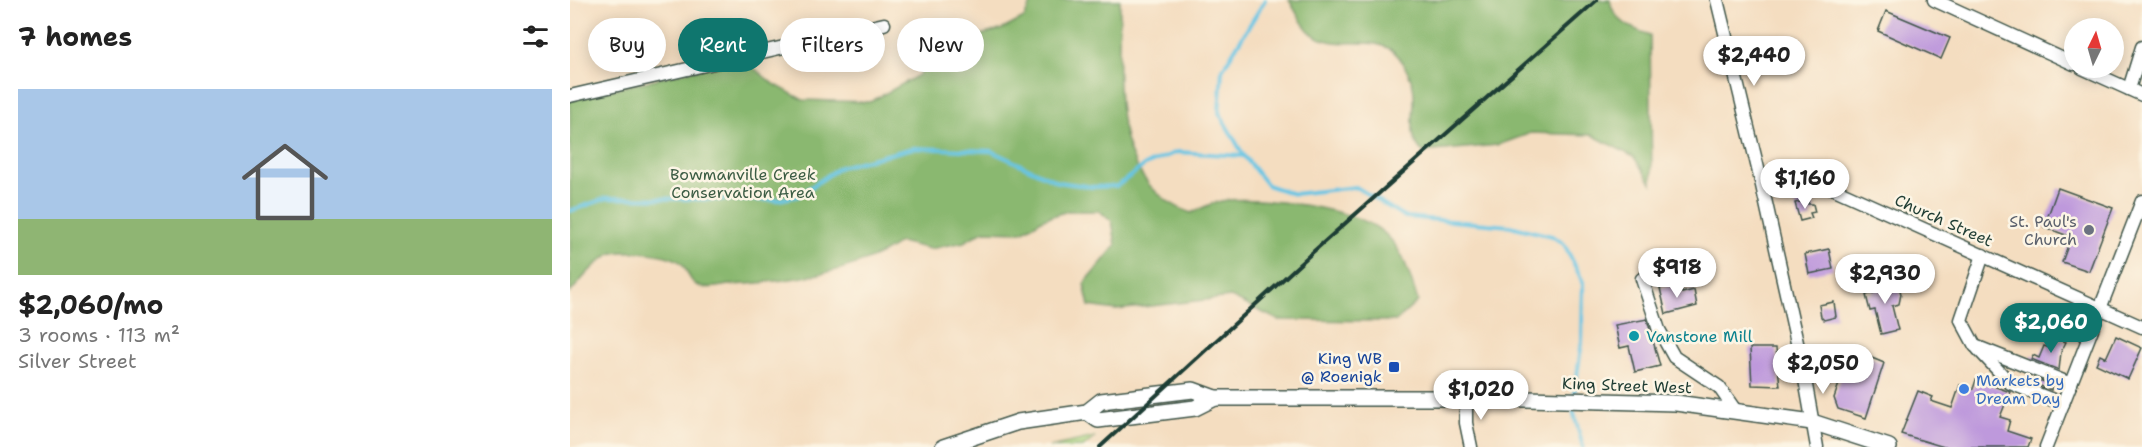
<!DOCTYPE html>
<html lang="en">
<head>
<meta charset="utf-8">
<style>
  :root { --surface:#fff; --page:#f6f6f6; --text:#222; --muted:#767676; --line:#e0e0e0; --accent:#0f766e }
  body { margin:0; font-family:"Shantell Sans",sans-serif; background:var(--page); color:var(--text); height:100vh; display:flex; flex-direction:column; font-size:22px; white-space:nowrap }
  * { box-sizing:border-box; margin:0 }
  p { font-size:20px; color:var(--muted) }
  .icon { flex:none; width:33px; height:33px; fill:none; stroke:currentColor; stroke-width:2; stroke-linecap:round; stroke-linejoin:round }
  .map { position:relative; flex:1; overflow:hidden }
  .side { display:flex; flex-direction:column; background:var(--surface); width:570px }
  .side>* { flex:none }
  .banner { position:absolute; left:18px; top:18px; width:570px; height:54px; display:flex; gap:12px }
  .needle { width:39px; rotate:5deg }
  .tools { position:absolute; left:1494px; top:18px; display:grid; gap:12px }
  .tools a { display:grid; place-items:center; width:60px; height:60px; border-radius:50%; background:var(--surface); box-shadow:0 3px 15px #0003; font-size:30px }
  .price { position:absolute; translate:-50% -51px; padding:0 14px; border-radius:21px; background:#fff; color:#222; font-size:20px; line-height:39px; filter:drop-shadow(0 2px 3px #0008) }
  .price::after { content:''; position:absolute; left:50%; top:36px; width:18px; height:14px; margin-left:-9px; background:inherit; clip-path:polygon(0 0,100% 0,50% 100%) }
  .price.current { background:var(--accent); color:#fff }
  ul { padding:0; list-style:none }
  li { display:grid; align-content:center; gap:12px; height:318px; padding:0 18px }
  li+li { border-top:2px solid var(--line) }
  li span { display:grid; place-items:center; height:186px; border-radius:0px; color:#555 }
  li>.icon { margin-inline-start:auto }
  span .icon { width:108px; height:108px; fill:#fffc; stroke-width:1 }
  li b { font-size:26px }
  h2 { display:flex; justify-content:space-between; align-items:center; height:72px; padding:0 18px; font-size:26px }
  .chip { padding:0 21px; border-radius:27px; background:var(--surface); box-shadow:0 3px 15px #0003; font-size:21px; line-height:54px }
  .chip.current { background:var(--accent); color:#fff }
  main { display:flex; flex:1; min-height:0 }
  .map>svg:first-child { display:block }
</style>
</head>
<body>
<main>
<section class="side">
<h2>7 homes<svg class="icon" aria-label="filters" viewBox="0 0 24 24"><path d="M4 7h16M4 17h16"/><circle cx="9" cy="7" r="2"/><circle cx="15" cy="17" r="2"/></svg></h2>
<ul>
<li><span style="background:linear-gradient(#a9c7e8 70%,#8fb573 0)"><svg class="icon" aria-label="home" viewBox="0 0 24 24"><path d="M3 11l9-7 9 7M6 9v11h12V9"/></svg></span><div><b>$2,060/mo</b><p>3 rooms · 113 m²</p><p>Silver Street</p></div></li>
</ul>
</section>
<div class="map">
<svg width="1572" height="447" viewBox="0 0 1572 447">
  <rect width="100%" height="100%" fill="#fcf5e5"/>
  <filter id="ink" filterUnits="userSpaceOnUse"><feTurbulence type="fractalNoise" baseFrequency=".0167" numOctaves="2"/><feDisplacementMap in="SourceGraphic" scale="12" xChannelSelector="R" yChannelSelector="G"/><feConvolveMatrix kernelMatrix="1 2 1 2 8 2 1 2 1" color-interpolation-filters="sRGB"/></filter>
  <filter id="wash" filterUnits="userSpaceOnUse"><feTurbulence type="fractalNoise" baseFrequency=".008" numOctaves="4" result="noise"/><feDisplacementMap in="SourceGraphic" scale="24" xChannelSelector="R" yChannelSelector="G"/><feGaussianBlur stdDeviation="1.35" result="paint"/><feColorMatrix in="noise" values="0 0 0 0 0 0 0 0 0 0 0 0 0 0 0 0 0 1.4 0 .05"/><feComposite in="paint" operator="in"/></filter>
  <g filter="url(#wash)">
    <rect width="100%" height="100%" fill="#f4ddc0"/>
    <!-- green -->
    <path fill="#aed782" stroke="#668a5b" stroke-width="1.5" d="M525 437 513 447H480Z"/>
    <!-- forest -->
    <g fill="#8ab870" stroke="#547a52" stroke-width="1.5">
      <path d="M463 0H550C550 74 533 181 621 213 630 209 641 203 651 201 688 195 784 208 813 232 834 249 840 277 848 301L826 321 708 320 661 297 546 310 519 306 514 284 546 245 542 221 529 211H498L473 219 452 232 413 231 394 242 360 249 330 242C286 274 212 282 159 285 151 286 138 289 131 287 119 284 118 270 111 263 100 253 59 250 44 253 31 256 9 282 0 293V100L172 58 202 83 233 100 300 102 349 75 370 46 433 29 454 18Z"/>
      <path d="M719 0H1040C1043 21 1062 29 1080 35L1082 184 1064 157 1022 135 961 133 928 145 853 152C834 135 848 108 843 86 841 78 834 64 829 57 808 30 763 55 739 31 731 23 725 10 719 0Z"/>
    </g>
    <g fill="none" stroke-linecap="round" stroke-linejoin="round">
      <!-- stream -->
      <g stroke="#66c5e4" stroke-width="4">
        <path d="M695 0 652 70 649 113 674 156 697 185 724 194 786 187 835 217 940 226 982 236 994 244 1013 282 1012 341 1004 397"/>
        <path d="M0 211 37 198 208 200 228 196 270 167 343 148 421 151 488 182 523 187 547 186 575 165 607 152 673 156"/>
        <path d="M1003 404V410L1013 447"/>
      </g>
    </g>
    <g id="blocks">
      <!-- building -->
      <g fill="#be99dc">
        <path d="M1316 11 1380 38 1371 59 1308 31Z"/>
        <path d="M1488 188 1543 208 1519 271 1492 262 1501 237 1474 227Z"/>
        <path d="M1238 200V204H1243L1245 212 1240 213 1242 218 1230 221 1225 203Z"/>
        <path d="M1259 249 1263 269 1239 274 1235 254Z"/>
        <path d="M1321 281 1323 288 1329 286 1331 294 1329 304 1322 306 1328 330 1311 334 1305 310 1300 311 1296 295 1304 293 1302 286Z"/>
        <path d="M1110 284 1112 293 1124 290 1127 306 1096 314 1090 288Z"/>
        <path d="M1264 302 1266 317 1254 320 1251 317 1249 305Z"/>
        <path d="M1077 319 1090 366 1065 372 1059 346 1050 348 1045 325Z"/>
        <path d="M1482 336 1496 342 1491 352 1489 370 1461 359 1463 355 1469 358 1474 346 1477 347Z"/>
        <path d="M1546 336 1572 348 1558 379 1526 364 1530 355 1536 358Z"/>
        <path d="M1180 348H1206L1210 386 1182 385Z"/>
        <path d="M1285 351 1314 363 1296 418 1268 409 1264 398 1275 367 1280 369Z"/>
        <path d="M1464 378 1482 385 1481 390 1462 383Z"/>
        <path d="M1406 380 1440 392 1430 417 1440 420 1437 431 1461 439 1458 447H1374L1331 434 1348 391 1363 397 1361 401 1382 408 1390 385 1403 389Z"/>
      </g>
    </g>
  </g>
  <g filter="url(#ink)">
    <use href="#blocks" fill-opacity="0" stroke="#3f5549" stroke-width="1.5"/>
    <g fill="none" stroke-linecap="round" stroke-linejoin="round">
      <defs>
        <g id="minor">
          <path d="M1147 0 1191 181 1234 374 1247 447"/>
          <path d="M1364 0 1504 64"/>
          <path d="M1512 68 1572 95"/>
          <path d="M1559 89 1572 47"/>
          <path d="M0 96 314 24"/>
          <path d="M1191 181 1242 179 1572 327"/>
          <path d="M1413 255 1391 320 1405 346 1501 384"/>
          <path d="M1100 262 1072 279 1089 330 1104 357 1149 387 1165 410"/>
          <path d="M1408 349 1440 383 1493 404"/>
          <path d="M896 398V423L901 447"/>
          <path d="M1476 447 1572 201"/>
        </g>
        <g id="major">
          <path d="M517 412 528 420 625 408 645 398"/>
          <path d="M373 447 448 422 517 412 531 401 623 390 645 398H921L1106 403 1242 422 1319 447"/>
        </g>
      </defs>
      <!-- minor casing -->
      <use href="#minor" stroke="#3f5549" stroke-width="15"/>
      <!-- major casing -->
      <use href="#major" stroke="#3f5549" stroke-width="18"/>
      <!-- minor -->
      <use href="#minor" stroke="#fff" stroke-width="12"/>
      <!-- major -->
      <use href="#major" stroke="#fff" stroke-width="15"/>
      <!-- rail -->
      <path stroke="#1f3d34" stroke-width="4" d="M530 447 744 251 1027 0"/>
    </g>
  </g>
  <!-- markers -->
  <circle fill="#6b7280" stroke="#fcf5e5" stroke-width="2" cx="1519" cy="230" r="6"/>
  <circle fill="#0f9aa8" stroke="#fcf5e5" stroke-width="2" cx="1064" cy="336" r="6"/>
  <rect fill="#1a4fb4" stroke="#fcf5e5" stroke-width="2" x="818" y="361" width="12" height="12" rx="3"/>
  <circle fill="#3f7fe0" stroke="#fcf5e5" stroke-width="2" cx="1394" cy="389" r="6"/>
  <g text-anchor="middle" stroke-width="5" stroke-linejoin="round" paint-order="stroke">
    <!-- park labels -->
    <g font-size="16" fill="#3c5c44" stroke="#fcf5e5">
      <text x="173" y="180">Bowmanville Creek<tspan x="173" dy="18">Conservation Area</tspan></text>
    </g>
    <!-- street labels -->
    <g font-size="16" fill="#1f3d34" stroke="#fcf5e5">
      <text transform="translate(1374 220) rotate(24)" y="6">Church Street</text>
      <text transform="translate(1057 385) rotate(2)" y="6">King Street West</text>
    </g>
    <!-- worship labels -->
    <g font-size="16" fill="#5b616d" stroke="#fcf5e5" text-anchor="end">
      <text x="1507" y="227">St. Paul's<tspan x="1507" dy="18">Church</tspan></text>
    </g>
    <!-- culture labels -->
    <g font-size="16" fill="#0d838f" stroke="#fcf5e5" text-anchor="start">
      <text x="1076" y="342">Vanstone Mill</text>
    </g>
    <!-- transit labels -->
    <g font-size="16" fill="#164399" stroke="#fcf5e5" text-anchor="end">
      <text x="812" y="364">King WB<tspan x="812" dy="18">@ Roenigk</tspan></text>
    </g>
    <!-- shop labels -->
    <g font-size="16" fill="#366cbe" stroke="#fcf5e5" text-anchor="start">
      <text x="1406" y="386">Markets by<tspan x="1406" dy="18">Dream Day</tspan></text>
    </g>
  </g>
</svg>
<div class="tools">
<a><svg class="needle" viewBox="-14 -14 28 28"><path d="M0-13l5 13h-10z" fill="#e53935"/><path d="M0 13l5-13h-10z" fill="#767676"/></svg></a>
</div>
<b class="price" style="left:1184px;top:87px">$2,440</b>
<b class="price" style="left:1235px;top:210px">$1,160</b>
<b class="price" style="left:1107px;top:299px">$918</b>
<b class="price" style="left:1315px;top:305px">$2,930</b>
<b class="price current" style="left:1481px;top:354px">$2,060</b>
<b class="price" style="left:1253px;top:395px">$2,050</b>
<b class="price" style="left:911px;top:421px">$1,020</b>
<div class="banner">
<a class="chip">Buy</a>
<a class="chip current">Rent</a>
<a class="chip">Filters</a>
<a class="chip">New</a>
</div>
</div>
</main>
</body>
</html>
